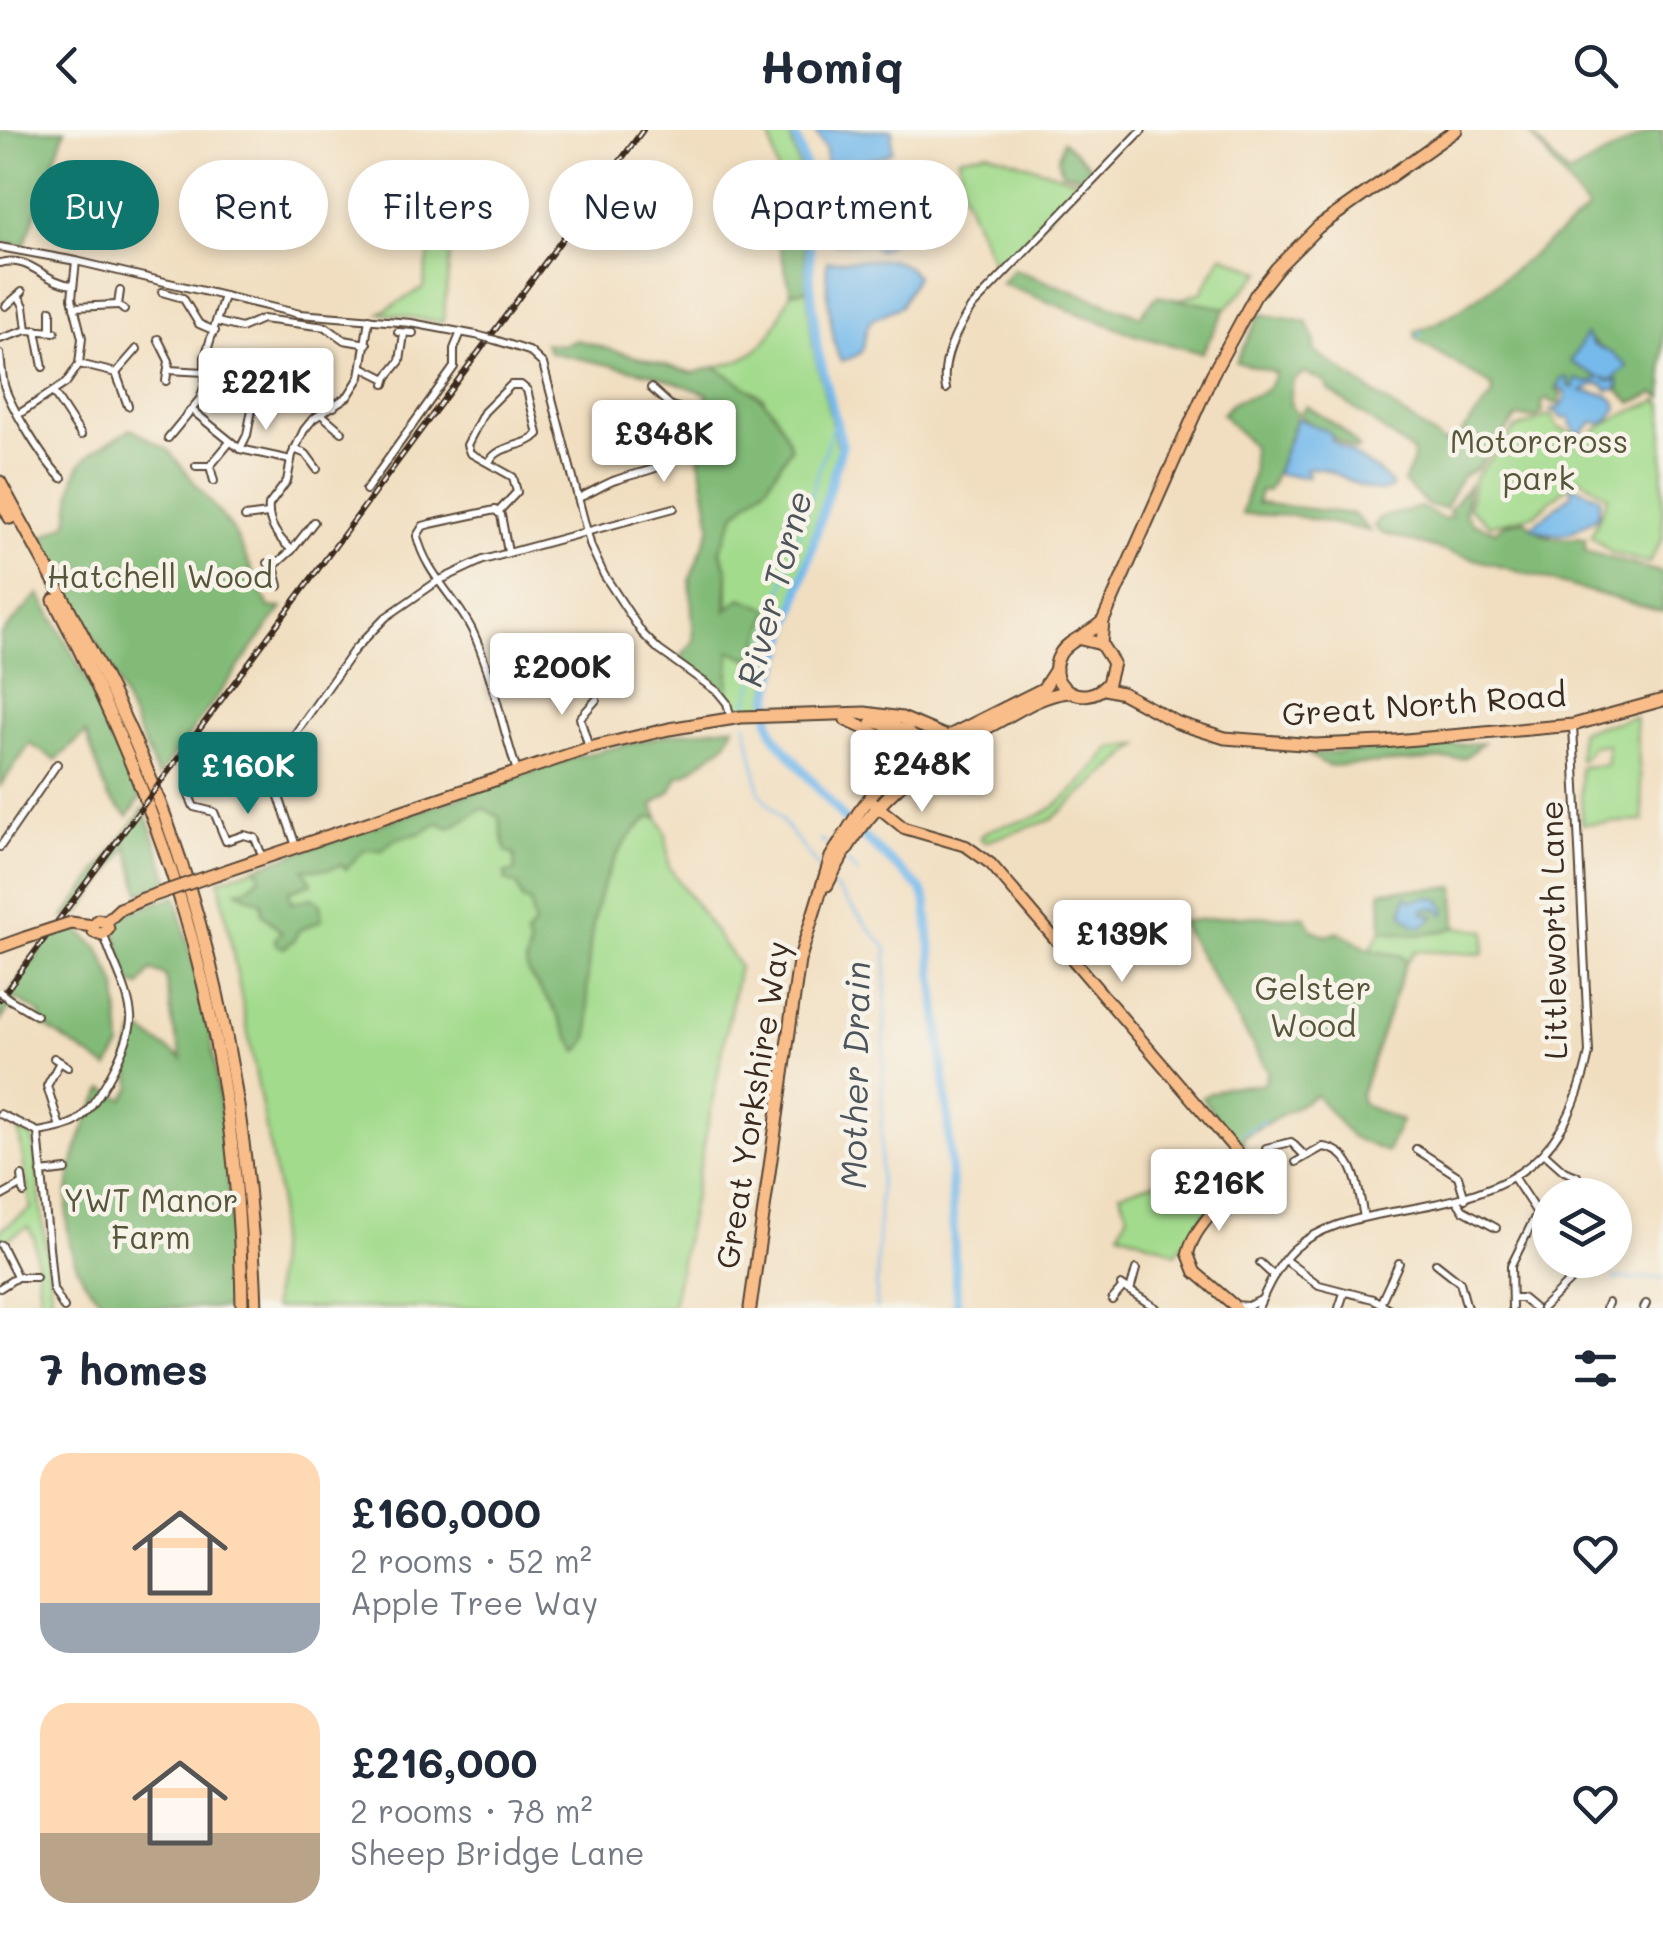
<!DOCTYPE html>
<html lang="en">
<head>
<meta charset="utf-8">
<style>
  :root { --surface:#fff; --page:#f6f6f7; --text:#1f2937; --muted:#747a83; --accent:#0f766e }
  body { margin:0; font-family:Mali,sans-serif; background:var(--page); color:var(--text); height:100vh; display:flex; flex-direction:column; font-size:38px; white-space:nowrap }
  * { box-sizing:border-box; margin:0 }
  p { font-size:32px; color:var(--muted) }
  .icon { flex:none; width:55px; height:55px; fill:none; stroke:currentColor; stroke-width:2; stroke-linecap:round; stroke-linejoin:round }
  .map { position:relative; height:1178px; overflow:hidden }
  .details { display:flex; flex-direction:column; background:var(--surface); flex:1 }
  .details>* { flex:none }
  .hud { position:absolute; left:30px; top:30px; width:1000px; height:90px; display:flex; gap:20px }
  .fabs { position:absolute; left:1532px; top:1048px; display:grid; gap:20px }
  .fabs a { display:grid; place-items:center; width:100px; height:100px; border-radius:50%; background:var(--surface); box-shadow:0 5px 15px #0003; font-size:50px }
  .price { position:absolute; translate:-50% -85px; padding:0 22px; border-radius:10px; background:#fff; color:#222; font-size:32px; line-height:65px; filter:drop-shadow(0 2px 5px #0008) }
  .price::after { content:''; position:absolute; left:50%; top:60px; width:30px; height:22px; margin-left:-15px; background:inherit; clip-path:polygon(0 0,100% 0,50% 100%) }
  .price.on { background:var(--accent); color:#fff }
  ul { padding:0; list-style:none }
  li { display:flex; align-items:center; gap:30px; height:250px; padding:0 40px }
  li span { display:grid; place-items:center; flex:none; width:280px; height:200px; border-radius:30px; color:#555 }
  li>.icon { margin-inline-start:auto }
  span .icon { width:120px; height:120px; fill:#fffc; stroke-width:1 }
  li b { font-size:42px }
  h2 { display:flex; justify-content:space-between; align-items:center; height:120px; padding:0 40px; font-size:42px }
  .pill { padding:0 35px; border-radius:45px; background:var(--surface); box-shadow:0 5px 15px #0003; font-size:35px; line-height:90px }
  .pill.on { background:var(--accent); color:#fff }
  header { display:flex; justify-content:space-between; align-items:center; height:130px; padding:0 40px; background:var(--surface); font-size:45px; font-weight:700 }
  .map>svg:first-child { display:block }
</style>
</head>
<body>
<header><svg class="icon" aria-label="back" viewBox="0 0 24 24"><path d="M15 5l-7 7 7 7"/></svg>Homiq<svg class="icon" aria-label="search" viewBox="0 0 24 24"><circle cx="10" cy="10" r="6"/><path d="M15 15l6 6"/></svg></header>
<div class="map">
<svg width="1663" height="1178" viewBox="0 0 1663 1178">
  <rect width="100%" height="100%" fill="#f7f3e8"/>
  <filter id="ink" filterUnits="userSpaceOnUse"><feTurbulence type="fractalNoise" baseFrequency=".01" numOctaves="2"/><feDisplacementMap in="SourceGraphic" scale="20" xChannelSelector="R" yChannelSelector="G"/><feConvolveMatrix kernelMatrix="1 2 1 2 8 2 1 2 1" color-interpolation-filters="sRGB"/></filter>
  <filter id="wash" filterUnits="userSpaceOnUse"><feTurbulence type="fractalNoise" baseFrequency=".0048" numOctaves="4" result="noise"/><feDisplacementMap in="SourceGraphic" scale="40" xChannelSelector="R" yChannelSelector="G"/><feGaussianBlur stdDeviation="2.25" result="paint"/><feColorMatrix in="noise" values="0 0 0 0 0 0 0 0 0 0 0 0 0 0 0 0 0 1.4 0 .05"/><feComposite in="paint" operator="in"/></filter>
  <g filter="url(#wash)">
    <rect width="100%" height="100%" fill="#f1dec0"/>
    <!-- green -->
    <g fill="#a3db8d" stroke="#6f8256" stroke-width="2.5">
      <path d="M769 0H788L804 52 781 58Z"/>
      <path d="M988 22 1079 51 996 140 963 63 959 27Z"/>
      <path d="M443 44 454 88 443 192 380 183 423 158Z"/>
      <path d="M1222 125 1262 142 1226 178 1177 170 1202 162Z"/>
      <path d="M807 160 813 217 838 318 768 557 765 578 735 579 728 565V441L720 420 736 383 767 355 764 268 715 237C764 228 772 205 791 162Z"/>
      <path d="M1659 270 1663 275V408L1649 433 1612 423 1591 406 1608 366 1578 347 1534 385 1490 395 1469 378 1474 349 1515 299 1551 285 1558 298 1586 307 1615 288Z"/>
      <path d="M1635 587 1644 691 1582 694 1580 637 1607 635V614L1592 616 1584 629 1579 630 1580 601Z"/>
      <path d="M1139 615 1051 690 984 712 980 707C994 693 1022 694 1040 685 1066 673 1094 639 1111 618Z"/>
      <path d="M647 663 666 704 669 737 739 836 672 1178H273L279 1067 219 750 448 672Z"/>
      <path d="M1456 797 1486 801 1483 824 1415 821 1406 832 1401 826 1370 820 1382 800C1410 807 1429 806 1456 797Z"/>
      <path d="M18 998 33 1008 53 1178H41L34 1108 28 1097 0 1113V1100L31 1079Z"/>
      <path d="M1212 1035 1223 1058 1176 1124 1161 1116 1119 1102 1128 1084 1120 1063Z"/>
    </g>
    <!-- forest -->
    <g fill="#82bb78" stroke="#5e724b" stroke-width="2.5">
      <path d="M0 0H65L24 116 0 111Z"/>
      <path d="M1652 0H1663V268L1655 263 1632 273 1617 259 1620 257 1616 250 1607 252 1603 248 1612 250 1622 239C1612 223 1598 218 1586 205L1571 231 1600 249 1573 258 1568 256V248L1560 250 1556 260 1561 263 1559 274 1550 272 1549 268 1542 272 1543 283 1534 288 1517 287 1477 339 1462 346 1445 378 1429 376 1403 352 1412 334 1413 322 1330 261 1325 252 1305 243 1293 250 1290 271 1292 279 1298 283 1271 356 1267 361H1260L1257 373 1353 384 1370 401 1296 386 1242 384 1253 341 1252 316 1222 284C1226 280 1229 274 1235 272 1253 262 1269 270 1275 242L1236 232 1260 184 1307 192 1315 212 1314 221 1444 313 1458 307 1493 265 1492 256 1416 209 1415 201C1455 194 1551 109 1588 80L1528 1 1568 45Z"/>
      <path d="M1063 11 1092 38 1083 47 1062 42 1058 28Z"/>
      <path d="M802 66 807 160 791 162 768 70Z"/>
      <path d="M1013 139 1140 186 1157 166 1226 178 1202 223 1135 205 1002 154Z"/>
      <path d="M577 210 693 243 715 237C754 261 776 272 791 318L767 355 736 383 720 420 728 441 726 481 741 468 770 479 753 530 730 521 728 565 680 528 694 511 690 449 711 396 700 330 698 294 708 264 652 244 549 222 545 213 562 215Z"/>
      <path d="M1307 276 1340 298 1359 318 1354 320 1302 288 1301 282Z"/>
      <path d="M131 299 168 320 233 400 269 477 282 478 158 647 113 543 41 408 68 393C76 326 74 333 131 299Z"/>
      <path d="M1469 355 1465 383 1472 393 1495 401 1506 393 1524 390C1548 412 1555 409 1585 408V421L1663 443V482L1381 403 1374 396 1379 388 1420 377 1443 389 1452 386 1449 381Z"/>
      <path d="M39 464C78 530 113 598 140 669L128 686 108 667 86 603 56 630 30 614 0 656V506Z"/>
      <path d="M734 596 726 613 685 645H679L671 661 653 675 658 688 650 687C599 727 589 797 587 857 586 882 599 903 578 922L551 874 528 843 526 832 530 816 526 806 534 795 530 773 522 769 517 755 506 751 505 743 514 742 515 725 506 722 499 687 483 678 450 698 439 693C434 695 429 700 423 702 408 708 396 704 383 720H364L346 739 341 735 329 739H304L312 753 289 761 291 773 312 768 320 774 322 790 298 801 294 810 284 818 276 814 275 809 281 802 262 783V773L237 761 247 758 261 746 256 737 579 626 667 605Z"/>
      <path d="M1483 613 1464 628 1328 636 1308 624Z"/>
      <path d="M144 678 170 752 140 763 128 717 81 782 64 788Z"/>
      <path d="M1455 757 1456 797C1429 806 1410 807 1382 800L1381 761Z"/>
      <path d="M176 766 211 907 226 1018 237 1178H108C100 1168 89 1158 83 1148 50 1090 73 1011 104 959L124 969 132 957 127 925 137 898 182 929 173 896 166 846 151 840 140 856 127 852 113 788Z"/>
      <path d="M1232 786 1305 787 1313 800 1326 806 1339 802 1370 820 1401 826 1406 832 1360 967 1364 975 1401 991 1387 1022 1351 1007 1316 965 1243 1007 1244 1015 1237 1018 1202 967 1224 957 1259 955 1265 952 1268 941 1180 792Z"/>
      <path d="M75 798 99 818 117 857 121 917 108 938 43 895 41 884 17 869 0 891V876L52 804Z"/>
    </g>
    <!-- water -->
    <g fill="#76baec" stroke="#587285" stroke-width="2.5">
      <path d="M814 0H892V21C880 30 870 28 858 31 843 36 842 46 826 34V19Z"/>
      <path d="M880 56 891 57C912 84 907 105 879 121L870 114 833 113 828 89 831 65 837 61Z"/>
      <path d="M891 129 908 137 916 146 901 176 871 190C857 213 875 223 841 231 832 219 825 149 827 131Z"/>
      <path d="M1586 204 1593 215 1612 223 1628 237 1611 250 1603 248 1607 251H1619L1617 259 1607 260 1603 255 1596 254 1582 261 1607 265 1615 271 1617 278 1605 294 1593 292 1580 305 1571 295 1570 288H1561L1557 282 1549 280 1561 277 1566 268 1564 261 1558 258 1561 248H1568V256L1573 258 1576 249 1589 253 1600 248 1571 232Z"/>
      <path d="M1297 288 1331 303 1332 310 1380 343 1392 355 1391 359C1362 369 1332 331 1305 339L1309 344 1307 347 1276 344Z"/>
      <path d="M1572 355 1600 367 1598 386C1570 404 1562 411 1531 397L1571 365Z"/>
      <path d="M1406 766 1412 771 1428 767 1441 770 1446 782 1444 784 1437 778 1423 779V783L1435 786 1423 796 1414 795 1402 784Z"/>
    </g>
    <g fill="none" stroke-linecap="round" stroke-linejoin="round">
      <!-- stream -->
      <g stroke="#76baec" stroke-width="2.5">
        <path d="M1417 208 1421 202"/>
        <path d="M745 580 834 291"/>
        <path d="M746 593 760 663 822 742"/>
        <path d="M820 709 826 714"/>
        <path d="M848 733 858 743"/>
        <path d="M834 756 887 819 876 1178"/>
        <path d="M1243 1003 1266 990"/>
        <path d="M1202 1039 1234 1029"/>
        <path d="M1613 1149 1663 1148"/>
      </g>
      <!-- river -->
      <path stroke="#76baec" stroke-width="9" d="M794 0 809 50 810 148 817 217 842 315 774 548C769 570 765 587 775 607L844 689 921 759 926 770 948 987 957 1178"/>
    </g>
  </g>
  <g filter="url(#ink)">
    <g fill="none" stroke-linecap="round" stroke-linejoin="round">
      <defs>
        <g id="minor">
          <path d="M0 117 76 131 300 184 411 193 476 205"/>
          <path d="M0 133C31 125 43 152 72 155"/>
          <path d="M120 161 118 175 124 180"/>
          <path d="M162 162 183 168 199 194 215 201"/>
          <path d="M19 167 24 176 27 200"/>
          <path d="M6 176 22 162"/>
          <path d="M74 177 118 175"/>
          <path d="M218 192 241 198 262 189 326 197 344 210 367 214"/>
          <path d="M36 200 43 237"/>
          <path d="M51 201V180"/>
          <path d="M398 202 413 203"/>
          <path d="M0 209 27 200 55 202"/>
          <path d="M158 209 169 231 166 251"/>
          <path d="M495 210 529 221 543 234 591 417 604 445 642 503 659 520 718 562 727 573 731 589"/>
          <path d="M0 224C1 234 2 245 4 255 10 276 46 335 62 348"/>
          <path d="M79 234 116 243 137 219"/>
          <path d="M303 237 309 246 324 252 334 277"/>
          <path d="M364 238 386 249"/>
          <path d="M168 240 205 242"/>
          <path d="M116 243 128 276"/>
          <path d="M385 254 387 247 400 231 404 204"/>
          <path d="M651 258 671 276 691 281"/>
          <path d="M946 259C940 232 956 201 971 178L1142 0"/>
          <path d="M53 262 81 305"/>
          <path d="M247 273 252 242"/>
          <path d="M252 274 275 278"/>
          <path d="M193 281 240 319 291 330"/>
          <path d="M19 284 66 253 79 234 82 208 72 168 76 131"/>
          <path d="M321 284 342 302"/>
          <path d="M168 308 200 269 205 254V227L224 166"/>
          <path d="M240 319 247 305 253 274"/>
          <path d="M294 319 306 324 317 339"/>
          <path d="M489 332C500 313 524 319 538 304L527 260 521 255H511L484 282 467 315 470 323 513 347 517 362 499 381"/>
          <path d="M196 336H210L230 312"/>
          <path d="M210 336 214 351"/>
          <path d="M366 360 454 237V219L461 202"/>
          <path d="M578 368C591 363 601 356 613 351 657 335 691 342 663 284L668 274"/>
          <path d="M245 387 268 384"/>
          <path d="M292 420 314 392"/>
          <path d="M508 422 501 385 495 380 430 394 423 396 417 406C425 442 456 468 472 500 493 545 501 594 517 641"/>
          <path d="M268 433 274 436 279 456"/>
          <path d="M274 436 292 420C279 409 267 393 269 375L287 351 292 325 304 300 313 289 348 266 360 247 369 189"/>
          <path d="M589 618 580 588 596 570"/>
          <path d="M221 629 241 652 274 648"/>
          <path d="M194 652 188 663 194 677 214 682 226 711 244 705 255 708 263 728"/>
          <path d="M296 716 276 658V631L354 520 386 487 438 451 483 430 674 378"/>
          <path d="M0 717 57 634"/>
          <path d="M9 869 36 885"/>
          <path d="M54 928 68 937"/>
          <path d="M60 932 47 956 60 997"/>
          <path d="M0 984 38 1002C49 1000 64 998 75 992 95 980 134 909 131 885 128 857 112 832 104 805"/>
          <path d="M38 1002 53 1159 64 1178"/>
          <path d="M1266 1018 1291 1012 1305 1026"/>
          <path d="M1416 1019 1458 1046 1465 1069"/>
          <path d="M1545 1024 1564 1041 1577 1046"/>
          <path d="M1296 1032 1323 1017C1357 1021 1358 1061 1364 1087"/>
          <path d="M41 1043 66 1040"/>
          <path d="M22 1046 24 1063"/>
          <path d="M0 1067 23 1054"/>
          <path d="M1457 1071 1463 1080 1496 1098"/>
          <path d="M1535 1091 1550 1094"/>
          <path d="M1615 1117H1616"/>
          <path d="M1285 1130 1319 1155 1373 1169 1388 1178"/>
          <path d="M1260 1133 1274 1146"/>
          <path d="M1436 1133 1460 1152 1467 1178"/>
          <path d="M17 1147H36"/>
          <path d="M1121 1155 1156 1178"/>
          <path d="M0 1158 17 1147 1 1115"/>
          <path d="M1130 1161 1136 1139"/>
          <path d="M1514 1168H1522L1534 1178"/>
          <path d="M1112 1170 1123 1157"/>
          <path d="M1381 1172 1399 1133"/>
          <path d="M1234 1175 1248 1176 1261 1170"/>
          <path d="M1258 1178C1267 1158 1278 1134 1294 1119 1319 1097 1354 1089 1386 1083 1498 1064 1562 1048 1589 923L1573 596"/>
          <path d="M1339 1178 1344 1163"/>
          <path d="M1512 1178 1511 1136 1537 1083 1514 1048"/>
          <path d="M1542 1178 1573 1148 1585 1130"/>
          <path d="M1606 1178 1608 1173"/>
          <path d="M1644 1178 1646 1174"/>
        </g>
        <path id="major" d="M872 672 904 698 966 716 991 734 1237 1022C1246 1062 1196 1086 1188 1124L1195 1142 1237 1178"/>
        <g id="highway">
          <path d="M0 352C37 421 77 490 111 560 206 753 249 965 256 1178"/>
          <path d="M0 369 10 388"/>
          <path d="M54 470C176 701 239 915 242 1178"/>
          <path d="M1081 509 1101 514 1113 533 1108 553C1084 581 1042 555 1060 524 1067 511 1091 503 1103 491"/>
          <path d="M1101 514 1103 491 1212 245 1255 166 1277 138 1318 97 1456 0"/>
          <path d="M1104 559 1122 563 1178 593 1225 608 1315 615 1383 612 1573 595 1663 570"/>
          <path d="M846 590C870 601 902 610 890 641"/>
          <path d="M872 591 907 601 934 623"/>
          <path d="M219 743 589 618 669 599 741 587 865 583 902 588 947 607"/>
          <path d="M827 755C867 671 917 635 998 592 1019 580 1044 564 1069 562"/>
          <path d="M71 793 93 796 98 790 106 792 120 779 143 769"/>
          <path d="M93 796 94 802 102 805 108 799 106 792"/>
          <path d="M0 817 25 808"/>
          <path d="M750 1178 799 831 831 727 859 682 888 644 947 607 1043 559 1056 539"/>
        </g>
      </defs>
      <!-- minor casing -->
      <use href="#minor" stroke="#564536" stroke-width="10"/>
      <!-- major casing -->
      <use href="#major" stroke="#564536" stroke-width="14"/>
      <!-- highway casing -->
      <use href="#highway" stroke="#564536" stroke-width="15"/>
      <!-- minor -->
      <use href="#minor" stroke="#fff" stroke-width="6"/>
      <!-- major -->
      <use href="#major" stroke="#f8bd89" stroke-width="10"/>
      <!-- highway -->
      <use href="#highway" stroke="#f8bd89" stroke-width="11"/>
      <defs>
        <path id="rail" d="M0 869 643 0"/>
      </defs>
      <!-- rail casing -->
      <use href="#rail" stroke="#3b2a1e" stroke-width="6"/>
      <!-- rail -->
      <use href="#rail" stroke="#f7f3e8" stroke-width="2.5" stroke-dasharray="8" stroke-linecap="butt"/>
      <defs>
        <g id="minor-bridge">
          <path d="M476 205 495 210"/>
          <path d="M0 862 9 869"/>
        </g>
        <g id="highway-bridge">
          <path d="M143 769 219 743"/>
          <path d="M25 808 71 793"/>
        </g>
      </defs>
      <!-- minor-bridge casing -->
      <use href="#minor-bridge" stroke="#564536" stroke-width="10" stroke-linecap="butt"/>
      <!-- highway-bridge casing -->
      <use href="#highway-bridge" stroke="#564536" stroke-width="15" stroke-linecap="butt"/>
      <!-- minor-bridge -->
      <use href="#minor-bridge" stroke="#fff" stroke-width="6"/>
      <!-- highway-bridge -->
      <use href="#highway-bridge" stroke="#f8bd89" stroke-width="11"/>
    </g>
  </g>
  <g text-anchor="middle" stroke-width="9" stroke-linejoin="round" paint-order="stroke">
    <!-- park labels -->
    <g font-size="32" fill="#55563a" stroke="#f7f3e8">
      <text x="1539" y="323">Motorcross<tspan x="1539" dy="37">park</tspan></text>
      <text x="160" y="458">Hatchell Wood</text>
      <text x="1313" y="870">Gelster<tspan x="1313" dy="37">Wood</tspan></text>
      <text x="151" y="1082">YWT Manor<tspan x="151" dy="37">Farm</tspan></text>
    </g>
    <!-- street labels -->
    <g font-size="32" fill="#3b2a1e" stroke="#f7f3e8">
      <text transform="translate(1424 575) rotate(-4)" y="11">Great North Road</text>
      <text transform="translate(1554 800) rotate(-91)" y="11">Littleworth Lane</text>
      <text transform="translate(753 975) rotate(-81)" y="11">Great Yorkshire Way</text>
    </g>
    <!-- water labels -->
    <g font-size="35" font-style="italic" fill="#4d555c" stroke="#f7f3e8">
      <text transform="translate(775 459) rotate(-75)" y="12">River Torne</text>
      <text transform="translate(856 945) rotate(-89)" y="12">Mother Drain</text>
    </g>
  </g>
</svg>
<div class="fabs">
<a><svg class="icon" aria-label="layers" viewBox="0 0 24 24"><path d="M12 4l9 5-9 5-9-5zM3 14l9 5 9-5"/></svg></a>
</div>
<b class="price" style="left:266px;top:303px">£221K</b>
<b class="price" style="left:664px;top:355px">£348K</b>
<b class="price" style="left:562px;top:588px">£200K</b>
<b class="price" style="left:922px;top:685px">£248K</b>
<b class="price on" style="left:248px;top:687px">£160K</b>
<b class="price" style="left:1122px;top:855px">£139K</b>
<b class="price" style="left:1219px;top:1104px">£216K</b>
<div class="hud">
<a class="pill on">Buy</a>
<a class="pill">Rent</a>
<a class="pill">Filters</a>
<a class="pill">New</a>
<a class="pill">Apartment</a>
</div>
</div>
<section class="details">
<h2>7 homes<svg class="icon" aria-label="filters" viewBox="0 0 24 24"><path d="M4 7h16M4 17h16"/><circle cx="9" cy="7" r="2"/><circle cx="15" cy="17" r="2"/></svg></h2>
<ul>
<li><span style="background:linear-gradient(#ffd9b3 75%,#9aa5b1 0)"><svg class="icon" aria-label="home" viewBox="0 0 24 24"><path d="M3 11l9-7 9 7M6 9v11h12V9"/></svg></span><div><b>£160,000</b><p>2 rooms · 52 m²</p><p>Apple Tree Way</p></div><svg class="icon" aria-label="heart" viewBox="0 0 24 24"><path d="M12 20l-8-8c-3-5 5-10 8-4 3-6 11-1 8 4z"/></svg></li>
<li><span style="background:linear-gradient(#ffd9b3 65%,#b9a48a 0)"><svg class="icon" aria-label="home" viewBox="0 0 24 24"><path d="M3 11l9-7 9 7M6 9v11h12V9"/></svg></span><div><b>£216,000</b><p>2 rooms · 78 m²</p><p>Sheep Bridge Lane</p></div><svg class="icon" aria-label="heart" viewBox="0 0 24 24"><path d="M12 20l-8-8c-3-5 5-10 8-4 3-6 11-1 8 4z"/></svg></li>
</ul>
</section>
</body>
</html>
